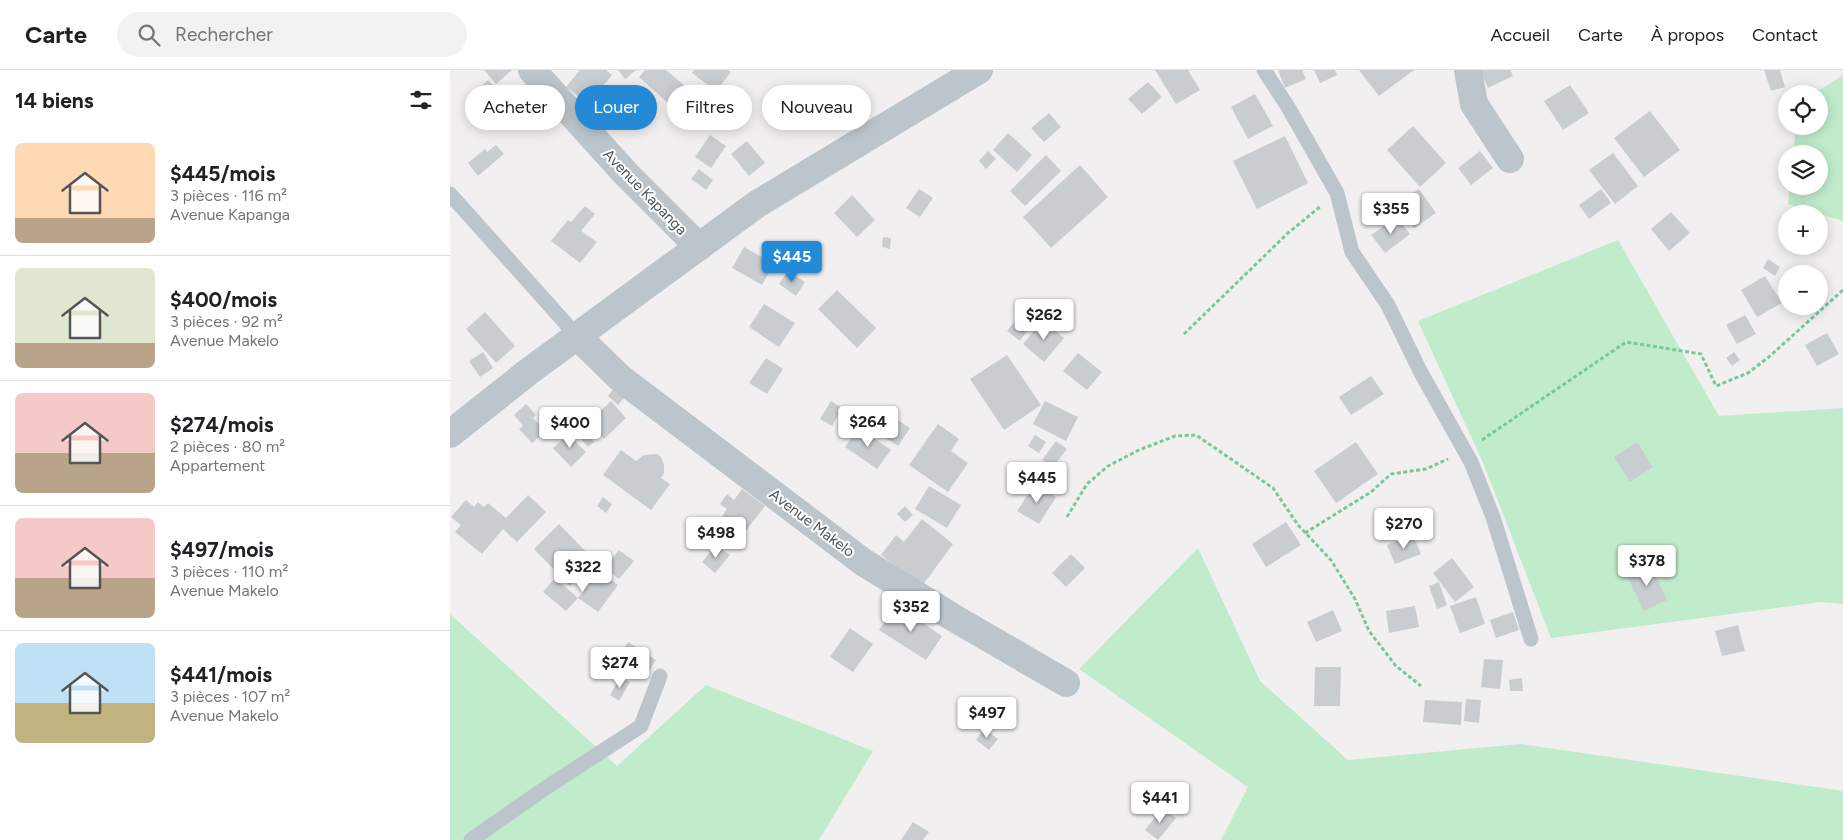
<!DOCTYPE html>
<html lang="fr">
<head>
<meta charset="utf-8">
<style>
  :root { --surface:#fff; --page:#f2f2f2; --text:#202124; --muted:#757577; --line:#e0e0e0; --accent:#2489d7 }
  body { margin:0; font-family:Figtree,sans-serif; background:var(--page); color:var(--text); height:100vh; display:flex; flex-direction:column; font-size:19px; white-space:nowrap }
  * { box-sizing:border-box; margin:0 }
  p { font-size:16px; color:var(--muted) }
  .icon { flex:none; width:28px; height:28px; fill:none; stroke:currentColor; stroke-width:2; stroke-linecap:round; stroke-linejoin:round }
  .map { position:relative; flex:1; overflow:hidden }
  .drawer { display:flex; flex-direction:column; background:var(--surface); width:450px }
  .drawer>* { flex:none }
  .hud { position:absolute; left:15px; top:15px; width:475px; height:45px; display:flex; gap:10px }
  .tools { position:absolute; left:1328px; top:15px; display:grid; gap:10px }
  .tools a { display:grid; place-items:center; width:50px; height:50px; border-radius:50%; background:var(--surface); box-shadow:0 2px 12px #0003; font-size:25px }
  .price { position:absolute; translate:-50% -42px; padding:0 11px; border-radius:5px; background:#fff; color:#222; font-size:16px; line-height:32px; filter:drop-shadow(0 1px 2px #0008) }
  .price::after { content:''; position:absolute; left:50%; top:30px; width:15px; height:11px; margin-left:-8px; background:inherit; clip-path:polygon(0 0,100% 0,50% 100%) }
  .price.active { background:var(--accent); color:#fff }
  ul { padding:0; list-style:none }
  li { display:flex; align-items:center; gap:15px; height:125px; padding:0 15px }
  li+li { border-top:1px solid var(--line) }
  li span { display:grid; place-items:center; flex:none; width:140px; height:100px; border-radius:8px; color:#555 }
  li>.icon { margin-inline-start:auto }
  span .icon { width:60px; height:60px; fill:#fffc; stroke-width:1 }
  li b { font-size:21px }
  h2 { display:flex; justify-content:space-between; align-items:center; height:60px; padding:0 15px; font-size:21px }
  .chip { padding:0 18px; border-radius:22px; background:var(--surface); box-shadow:0 2px 12px #0003; font-size:18px; line-height:45px }
  .chip.active { background:var(--accent); color:#fff }
  header { display:flex; align-items:center; gap:30px; box-sizing:border-box; height:70px; padding:0 25px; background:var(--surface); border-bottom:1px solid var(--line) }
  header strong { font-size:24px }
  nav { display:flex; gap:28px; margin-inline-start:auto; font-size:18px }
  .search { width:350px; height:45px; background:var(--page); display:flex; align-items:center; gap:12px; box-sizing:border-box; padding:0 18px; border-radius:28px; color:var(--muted); font-size:19px }
  main { display:flex; flex:1; min-height:0 }
  .map>svg:first-child { display:block }
</style>
</head>
<body>
<header>
<strong>Carte</strong>
<div class="search"><svg class="icon" aria-label="search" viewBox="0 0 24 24"><circle cx="10" cy="10" r="6"/><path d="M15 15l6 6"/></svg>Rechercher</div>
<nav><a>Accueil</a><a>Carte</a><a>À propos</a><a>Contact</a></nav>
</header>
<main>
<section class="drawer">
<h2>14 biens<svg class="icon" aria-label="filters" viewBox="0 0 24 24"><path d="M4 7h16M4 17h16"/><circle cx="9" cy="7" r="2"/><circle cx="15" cy="17" r="2"/></svg></h2>
<ul>
<li><span style="background:linear-gradient(#ffd9b3 75%,#b9a48a 0)"><svg class="icon" aria-label="home" viewBox="0 0 24 24"><path d="M3 11l9-7 9 7M6 9v11h12V9"/></svg></span><div><b>$445/mois</b><p>3 pièces · 116 m²</p><p>Avenue Kapanga</p></div></li>
<li><span style="background:linear-gradient(#dfe7d0 75%,#b9a48a 0)"><svg class="icon" aria-label="home" viewBox="0 0 24 24"><path d="M3 11l9-7 9 7M6 9v11h12V9"/></svg></span><div><b>$400/mois</b><p>3 pièces · 92 m²</p><p>Avenue Makelo</p></div></li>
<li><span style="background:linear-gradient(#f6c9c9 60%,#b9a48a 0)"><svg class="icon" aria-label="home" viewBox="0 0 24 24"><path d="M3 11l9-7 9 7M6 9v11h12V9"/></svg></span><div><b>$274/mois</b><p>2 pièces · 80 m²</p><p>Appartement</p></div></li>
<li><span style="background:linear-gradient(#f6c9c9 60%,#b9a48a 0)"><svg class="icon" aria-label="home" viewBox="0 0 24 24"><path d="M3 11l9-7 9 7M6 9v11h12V9"/></svg></span><div><b>$497/mois</b><p>3 pièces · 110 m²</p><p>Avenue Makelo</p></div></li>
<li><span style="background:linear-gradient(#bfe0f5 60%,#c2b280 0)"><svg class="icon" aria-label="home" viewBox="0 0 24 24"><path d="M3 11l9-7 9 7M6 9v11h12V9"/></svg></span><div><b>$441/mois</b><p>3 pièces · 107 m²</p><p>Avenue Makelo</p></div></li>
</ul>
</section>
<div class="map">
<svg width="1393" height="770" viewBox="0 0 1393 770">
  <rect width="100%" height="100%" fill="#f2eff0"/>
  <!-- green -->
  <g fill="#c0eccc">
    <path d="M1393 5V151L1338 134 1340 116H1369V84H1343L1346 56H1369V24H1363Z"/>
    <path d="M1168 170 1269 346 1393 338V534L1371 532 1101 568 1034 395 968 251Z"/>
    <path d="M748 478 810 611 898 690 1071 674 1393 721V770H771L798 717 629 599Z"/>
    <path d="M0 544 167 696 256 615 423 681 369 770H0Z"/>
  </g>
  <!-- building -->
  <g fill="#c9cdd0">
    <path d="M34 0H62L46 14Z"/>
    <path d="M130 0H156L162 5 138 34 116 17Z"/>
    <path d="M168 0H186L175 9Z"/>
    <path d="M195 0H216L234 15 218 33 189 7Z"/>
    <path d="M244 0H278L281 2 266 21 242 3Z"/>
    <path d="M705 0H738L750 20 726 34Z"/>
    <path d="M828 0H852L856 9 835 18Z"/>
    <path d="M864 0H885L887 5 870 13Z"/>
    <path d="M909 0H964L929 26Z"/>
    <path d="M1030 0H1060L1063 6 1038 18Z"/>
    <path d="M1314 0H1330L1335 17 1321 21Z"/>
    <path d="M38 10 59 33 50 41 53 44 46 49 23 23Z"/>
    <path d="M698 12 712 27 692 44 678 29Z"/>
    <path d="M1120 15 1139 43 1113 60 1094 31Z"/>
    <path d="M805 24 823 56 798 69 781 37Z"/>
    <path d="M1200 41 1230 80 1194 107 1164 68Z"/>
    <path d="M599 43 611 57 594 72 581 58Z"/>
    <path d="M963 56 996 93 970 117 937 80Z"/>
    <path d="M558 63 582 85 567 102 543 80Z"/>
    <path d="M260 65 276 76 261 98 245 87Z"/>
    <path d="M835 66 858 113 807 139 783 91Z"/>
    <path d="M297 71 315 93 299 106 281 84Z"/>
    <path d="M46 75 54 84 28 106 18 93 35 79 37 82Z"/>
    <path d="M538 81 546 89 536 99 529 91Z"/>
    <path d="M1030 81 1043 98 1021 115 1008 98Z"/>
    <path d="M1163 83 1188 116 1165 134 1139 100Z"/>
    <path d="M596 85 611 101 575 136 560 121Z"/>
    <path d="M630 95 658 127 601 178 573 147Z"/>
    <path d="M249 99 263 110 256 120 241 109Z"/>
    <path d="M469 119 483 128 470 147 456 138Z"/>
    <path d="M969 119 986 143 964 158 947 133Z"/>
    <path d="M1151 119 1161 133 1139 149 1129 135Z"/>
    <path d="M402 125 425 150 407 167 384 143Z"/>
    <path d="M135 136 145 144 131 161 147 172 130 193 101 171 118 150 121 152Z"/>
    <path d="M1221 142 1240 163 1219 181 1201 159Z"/>
    <path d="M947 147 960 164 935 183 921 165Z"/>
    <path d="M433 167 441 168 440 179 432 177Z"/>
    <path d="M294 177 324 194 312 215 282 198Z"/>
    <path d="M1318 189 1330 197 1325 206 1313 198Z"/>
    <path d="M338 201 355 212 346 226 329 214Z"/>
    <path d="M1315 206 1332 233 1307 247 1291 220Z"/>
    <path d="M387 220 426 258 407 278 368 239Z"/>
    <path d="M314 234 345 253 329 277 299 257Z"/>
    <path d="M35 242 65 276 46 293 16 259Z"/>
    <path d="M1295 245 1306 264 1287 274 1276 255Z"/>
    <path d="M593 250 614 268 594 292 573 274Z"/>
    <path d="M565 251 578 260 570 271 557 261Z"/>
    <path d="M1377 263 1389 284 1367 296 1355 275Z"/>
    <path d="M33 282 43 298 30 307 19 291Z"/>
    <path d="M1284 282 1290 290 1282 296 1276 288Z"/>
    <path d="M628 283 652 302 637 320 613 301Z"/>
    <path d="M557 285 591 335 554 360 520 309Z"/>
    <path d="M316 288 333 299 317 324 299 313Z"/>
    <path d="M921 306 934 324 901 345 889 327Z"/>
    <path d="M164 318 175 327 168 335 158 326Z"/>
    <path d="M161 331 176 348 154 369 138 353Z"/>
    <path d="M381 331 392 338 382 356 370 349Z"/>
    <path d="M595 331 628 347 616 371 583 354Z"/>
    <path d="M76 334 86 345 83 348 96 361 82 373 69 359 73 356 64 345Z"/>
    <path d="M426 336 460 358 448 376 414 354Z"/>
    <path d="M488 354 509 369 501 381 518 393 498 422 459 395Z"/>
    <path d="M409 358 441 380 427 399 395 377Z"/>
    <path d="M124 359 129 364 123 369 136 382 121 397 103 378Z"/>
    <path d="M137 363 144 372 138 377 130 368Z"/>
    <path d="M585 365 596 372 589 383 578 376Z"/>
    <path d="M606 371 617 379 603 397 592 390Z"/>
    <path d="M906 372 928 404 886 433 864 401Z"/>
    <path d="M1187 372 1203 397 1180 412 1164 387Z"/>
    <path d="M171 380 186 391 194 385 207 384 211 387 214 395V403L211 408 220 414 201 440 153 405Z"/>
    <path d="M585 414 606 427 589 454 567 441Z"/>
    <path d="M479 416 511 435 497 458 465 439Z"/>
    <path d="M292 419 315 436 294 463 272 446 277 439 270 434 277 424 284 430Z"/>
    <path d="M78 425 96 442 67 472 53 459 32 484 5 462 11 455 1 447 16 430 24 437 28 432 34 437 38 433 56 448Z"/>
    <path d="M153 427 162 434 156 443 147 436Z"/>
    <path d="M455 436 463 445 455 452 447 444Z"/>
    <path d="M472 449 503 474 472 516 431 485 446 465 454 472Z"/>
    <path d="M836 452 851 475 816 497 802 474Z"/>
    <path d="M109 454 145 491 120 516 84 479Z"/>
    <path d="M963 465 971 484 945 494 937 475Z"/>
    <path d="M266 475 280 485 265 503 252 492Z"/>
    <path d="M169 480 184 491 169 509 155 498Z"/>
    <path d="M621 484 635 498 616 517 602 503Z"/>
    <path d="M1002 488 1024 517 1005 532 983 503Z"/>
    <path d="M1200 493 1217 530 1194 541 1176 504Z"/>
    <path d="M149 501 168 515 148 542 128 528 116 541 93 522 105 508 128 528Z"/>
    <path d="M989 512 997 535 987 539 979 516Z"/>
    <path d="M1026 527 1035 554 1010 563 1000 536Z"/>
    <path d="M446 535 492 566 476 590 429 560Z"/>
    <path d="M965 536 969 557 939 563 936 541Z"/>
    <path d="M883 540 892 561 866 572 857 552Z"/>
    <path d="M1063 542 1069 560 1046 568 1040 550Z"/>
    <path d="M1288 555 1295 581 1272 586 1265 561Z"/>
    <path d="M400 558 423 574 403 602 380 587Z"/>
    <path d="M178 572 206 590 194 608 167 589Z"/>
    <path d="M1034 589 1053 590 1050 619 1031 617Z"/>
    <path d="M865 597H891L890 636H864Z"/>
    <path d="M171 607 180 612 169 631 160 625Z"/>
    <path d="M1072 608 1073 621H1060L1059 610Z"/>
    <path d="M1016 629 1031 630 1029 653 1014 651Z"/>
    <path d="M547 630 562 641 554 652 539 641Z"/>
    <path d="M975 630 1012 632 1011 655 973 652Z"/>
    <path d="M534 659 548 669 539 680 526 670Z"/>
    <path d="M712 738 726 748 708 770 695 760Z"/>
    <path d="M463 752 479 762 473 770H451Z"/>
  </g>
  <g fill="none" stroke-linecap="round" stroke-linejoin="round">
    <!-- path -->
    <g stroke="#7ac898" stroke-width="3" stroke-dasharray="4 2.5" stroke-linecap="butt">
      <path d="M734 264 838 163 871 136"/>
      <path d="M1032 370 1176 272 1251 284 1266 316 1298 303 1320 286 1393 220"/>
      <path d="M617 447 637 414 658 396 689 380 725 366 746 365 823 418 848 455 881 490 905 529 919 561 946 596 971 616"/>
      <path d="M855 463 921 422 941 404 976 399 998 389"/>
    </g>
    <!-- service -->
    <g stroke="#bcc5cb" stroke-width="15">
      <path d="M814 0 838 37 887 123 902 182 938 235 970 301 1021 392 1043 447 1081 569"/>
      <path d="M0 124 127 266"/>
      <path d="M21 770 94 719 191 656 210 606"/>
    </g>
    <!-- minor -->
    <g stroke="#bcc5cb" stroke-width="28">
      <path d="M82 0 177 105 249 177"/>
      <path d="M1018 0 1024 34 1060 89"/>
      <path d="M127 266 170 308 413 492 504 548 616 613"/>
      <path d="M0 364 78 302 307 134 529 0"/>
    </g>
  </g>
  <g text-anchor="middle" stroke-width="4" stroke-linejoin="round" paint-order="stroke">
    <!-- street labels -->
    <g font-size="15" fill="#48555b" stroke="#fff">
      <text transform="translate(195 122) rotate(46)" y="5">Avenue Kapanga</text>
      <text transform="translate(362 453) rotate(37)" y="5">Avenue Makelo</text>
    </g>
  </g>
</svg>
<div class="tools">
<a><svg class="icon" aria-label="locate" viewBox="0 0 24 24"><circle cx="12" cy="12" r="6"/><path d="M12 2v4M12 18v4M2 12h4M18 12h4"/></svg></a>
<a><svg class="icon" aria-label="layers" viewBox="0 0 24 24"><path d="M12 4l9 5-9 5-9-5zM3 14l9 5 9-5"/></svg></a>
<a>+</a>
<a>−</a>
</div>
<b class="price" style="left:941px;top:165px">$355</b>
<b class="price active" style="left:342px;top:213px">$445</b>
<b class="price" style="left:594px;top:271px">$262</b>
<b class="price" style="left:418px;top:378px">$264</b>
<b class="price" style="left:120px;top:379px">$400</b>
<b class="price" style="left:587px;top:434px">$445</b>
<b class="price" style="left:954px;top:480px">$270</b>
<b class="price" style="left:266px;top:489px">$498</b>
<b class="price" style="left:1197px;top:517px">$378</b>
<b class="price" style="left:133px;top:523px">$322</b>
<b class="price" style="left:461px;top:563px">$352</b>
<b class="price" style="left:170px;top:619px">$274</b>
<b class="price" style="left:537px;top:669px">$497</b>
<b class="price" style="left:710px;top:754px">$441</b>
<div class="hud">
<a class="chip">Acheter</a>
<a class="chip active">Louer</a>
<a class="chip">Filtres</a>
<a class="chip">Nouveau</a>
</div>
</div>
</main>
</body>
</html>
